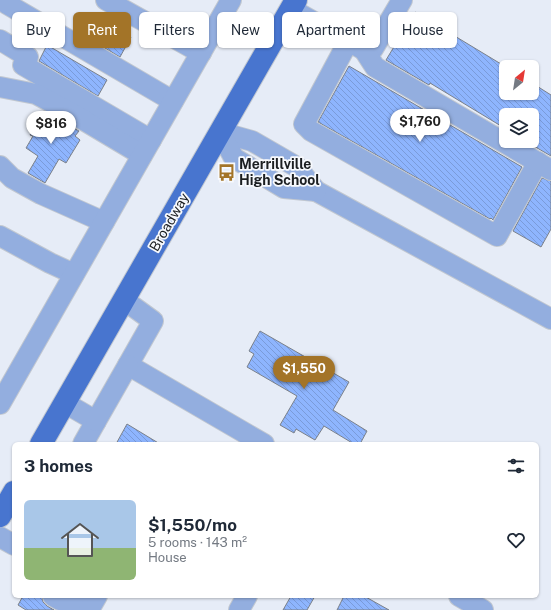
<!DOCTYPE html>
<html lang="en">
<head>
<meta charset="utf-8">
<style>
  :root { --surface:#fff; --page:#f6f6f7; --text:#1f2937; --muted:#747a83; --accent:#a37428 }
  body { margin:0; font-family:"Public Sans",sans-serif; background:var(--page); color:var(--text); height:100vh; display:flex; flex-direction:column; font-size:15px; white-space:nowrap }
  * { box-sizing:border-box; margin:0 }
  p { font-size:13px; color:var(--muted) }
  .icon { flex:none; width:22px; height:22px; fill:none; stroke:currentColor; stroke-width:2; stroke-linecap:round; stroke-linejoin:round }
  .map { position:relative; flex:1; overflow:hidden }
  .panel { position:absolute; left:12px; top:442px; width:527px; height:156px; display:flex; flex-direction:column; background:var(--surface); border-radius:6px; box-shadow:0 1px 3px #0004 }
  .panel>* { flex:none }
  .banner { position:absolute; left:12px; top:12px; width:527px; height:36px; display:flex; gap:8px }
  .needle { width:26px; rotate:30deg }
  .buttons { position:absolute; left:499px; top:60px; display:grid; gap:8px }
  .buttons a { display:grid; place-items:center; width:40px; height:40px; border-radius:6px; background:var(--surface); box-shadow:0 1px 3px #0004; font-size:20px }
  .price { position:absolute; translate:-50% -34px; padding:0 9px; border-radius:14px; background:#fff; color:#222; font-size:13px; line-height:26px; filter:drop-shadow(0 1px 2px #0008) }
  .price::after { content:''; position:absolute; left:50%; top:24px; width:12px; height:9px; margin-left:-6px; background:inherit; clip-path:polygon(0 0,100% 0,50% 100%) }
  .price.on { background:var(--accent); color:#fff }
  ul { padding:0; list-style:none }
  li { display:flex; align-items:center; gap:12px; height:100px; padding:0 12px }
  li span { display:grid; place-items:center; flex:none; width:112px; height:80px; border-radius:6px; color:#555 }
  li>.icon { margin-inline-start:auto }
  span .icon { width:48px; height:48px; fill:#fffc; stroke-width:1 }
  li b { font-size:17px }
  h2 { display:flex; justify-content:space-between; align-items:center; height:48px; padding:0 12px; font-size:17px }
  .tag { padding:0 14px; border-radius:6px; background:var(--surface); box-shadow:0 1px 3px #0004; font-size:14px; line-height:36px }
  .tag.on { background:var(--accent); color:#fff }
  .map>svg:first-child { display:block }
</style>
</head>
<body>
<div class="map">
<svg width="551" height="610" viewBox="0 0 551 610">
  <defs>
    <pattern id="building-back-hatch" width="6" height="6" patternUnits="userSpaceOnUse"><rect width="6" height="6" fill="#8eb5fe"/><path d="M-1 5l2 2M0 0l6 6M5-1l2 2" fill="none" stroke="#7a9bd9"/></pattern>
  </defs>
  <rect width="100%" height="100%" fill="#e6ecf7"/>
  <!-- building -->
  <g fill="url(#building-back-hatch)" stroke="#7b818a">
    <path d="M415 12 506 67V93H532V83L551 95V156L532 145V115H506V129L430 83 429 85 386 60Z"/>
    <path d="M93 17 131 37 120 57 83 35Z"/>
    <path d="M47 45 107 80 98 96 39 61Z"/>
    <path d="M349 66 522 167 493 220 491 218 490 219 318 122Z"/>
    <path d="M44 111 79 131 75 136 80 140 66 163 59 159 45 183 28 173 38 156 26 148 33 136 30 135Z"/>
    <path d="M542 178 551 181V229L541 247 513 231Z"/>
    <path d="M260 331 349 382 333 410 367 431 360 444H354L324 426 315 440 296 429 294 433 280 425 297 396 247 367 254 354 249 351Z"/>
    <path d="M127 424 160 444H116Z"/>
    <path d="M23 596H42L43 602 47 606 54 610H26L18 605Z"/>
    <path d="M291 596H315L307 610H283Z"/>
    <path d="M344 596H364L389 610H337Z"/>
  </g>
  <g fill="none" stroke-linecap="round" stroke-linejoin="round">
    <defs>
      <g id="minor">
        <path d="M9 0 7 4 173 101"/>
        <path d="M106 0 201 53"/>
        <path d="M291 9 364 50 369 52 373 49 402 0"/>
        <path d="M0 40 28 57 23 65 151 140"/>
        <path d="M348 42 304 124 311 131 497 236 538 162"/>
        <path d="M364 50 375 67 551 170"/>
        <path d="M0 87 36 94 75 115 142 155"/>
        <path d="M220 132 252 141 297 167 316 191 551 319"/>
        <path d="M220 132 234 158 284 188 316 191"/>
        <path d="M0 166 12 178 41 194 104 222"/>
        <path d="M0 236 50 263 74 274"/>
        <path d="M124 300 153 321 128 365 264 444"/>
        <path d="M65 403 96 421 83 444"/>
        <path d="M0 404 231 0"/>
        <path d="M96 421 128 365"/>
        <path d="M0 537 14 545"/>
        <path d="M53 596 60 600 75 602 79 596"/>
        <path d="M459 596 483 610"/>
        <path d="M89 610 97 596"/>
        <path d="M239 610 247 596"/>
      </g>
      <g id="major">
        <path d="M41 444 296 0"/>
        <path d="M0 516 14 492"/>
      </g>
    </defs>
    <!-- minor casing -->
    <use href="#minor" stroke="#c1c7d0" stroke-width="22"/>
    <!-- major casing -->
    <use href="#major" stroke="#c1c7d0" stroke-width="24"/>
    <!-- minor -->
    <use href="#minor" stroke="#93aedf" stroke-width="20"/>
    <!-- major -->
    <use href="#major" stroke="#4875cf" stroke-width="22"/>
  </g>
  <!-- icons -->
  <defs>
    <symbol id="bus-bare" viewBox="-9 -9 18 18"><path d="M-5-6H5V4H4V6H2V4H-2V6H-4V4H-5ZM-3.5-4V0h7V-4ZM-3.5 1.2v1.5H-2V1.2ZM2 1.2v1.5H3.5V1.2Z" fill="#a37428" stroke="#f7f9fd" stroke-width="2.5" paint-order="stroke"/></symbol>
  </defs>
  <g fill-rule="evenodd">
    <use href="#bus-bare" x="214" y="160" width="25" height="25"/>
  </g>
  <g text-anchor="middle" stroke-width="3.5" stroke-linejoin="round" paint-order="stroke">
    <!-- poi labels -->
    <g font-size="14" font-weight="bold" fill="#1b1e21" stroke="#f7f9fd" text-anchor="start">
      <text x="239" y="169">Merrillville<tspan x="239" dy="16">High School</tspan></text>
    </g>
    <!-- street labels -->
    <g font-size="14" fill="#1b1e21" stroke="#f7f9fd">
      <text transform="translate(169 222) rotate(-60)" y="5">Broadway</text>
    </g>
  </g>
</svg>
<div class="buttons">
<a><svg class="needle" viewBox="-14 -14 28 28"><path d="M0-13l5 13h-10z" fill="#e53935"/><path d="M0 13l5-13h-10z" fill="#747a83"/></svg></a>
<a><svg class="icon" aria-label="layers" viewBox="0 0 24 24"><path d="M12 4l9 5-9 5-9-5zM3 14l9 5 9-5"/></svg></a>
</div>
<b class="price" style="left:420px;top:143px">$1,760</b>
<b class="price" style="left:51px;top:145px">$816</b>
<b class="price on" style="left:304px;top:390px">$1,550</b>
<div class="banner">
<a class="tag">Buy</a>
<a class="tag on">Rent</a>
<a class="tag">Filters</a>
<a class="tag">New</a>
<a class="tag">Apartment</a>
<a class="tag">House</a>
</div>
<section class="panel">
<h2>3 homes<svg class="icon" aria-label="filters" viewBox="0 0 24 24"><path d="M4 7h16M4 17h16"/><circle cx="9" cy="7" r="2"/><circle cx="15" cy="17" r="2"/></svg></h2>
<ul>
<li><span style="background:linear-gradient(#a9c7e8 60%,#8fb573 0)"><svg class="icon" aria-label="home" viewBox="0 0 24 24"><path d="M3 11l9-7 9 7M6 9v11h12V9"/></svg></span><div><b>$1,550/mo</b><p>5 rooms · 143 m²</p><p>House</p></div><svg class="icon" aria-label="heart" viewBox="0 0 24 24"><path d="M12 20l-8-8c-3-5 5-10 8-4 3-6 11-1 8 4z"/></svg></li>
</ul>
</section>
</div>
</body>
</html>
